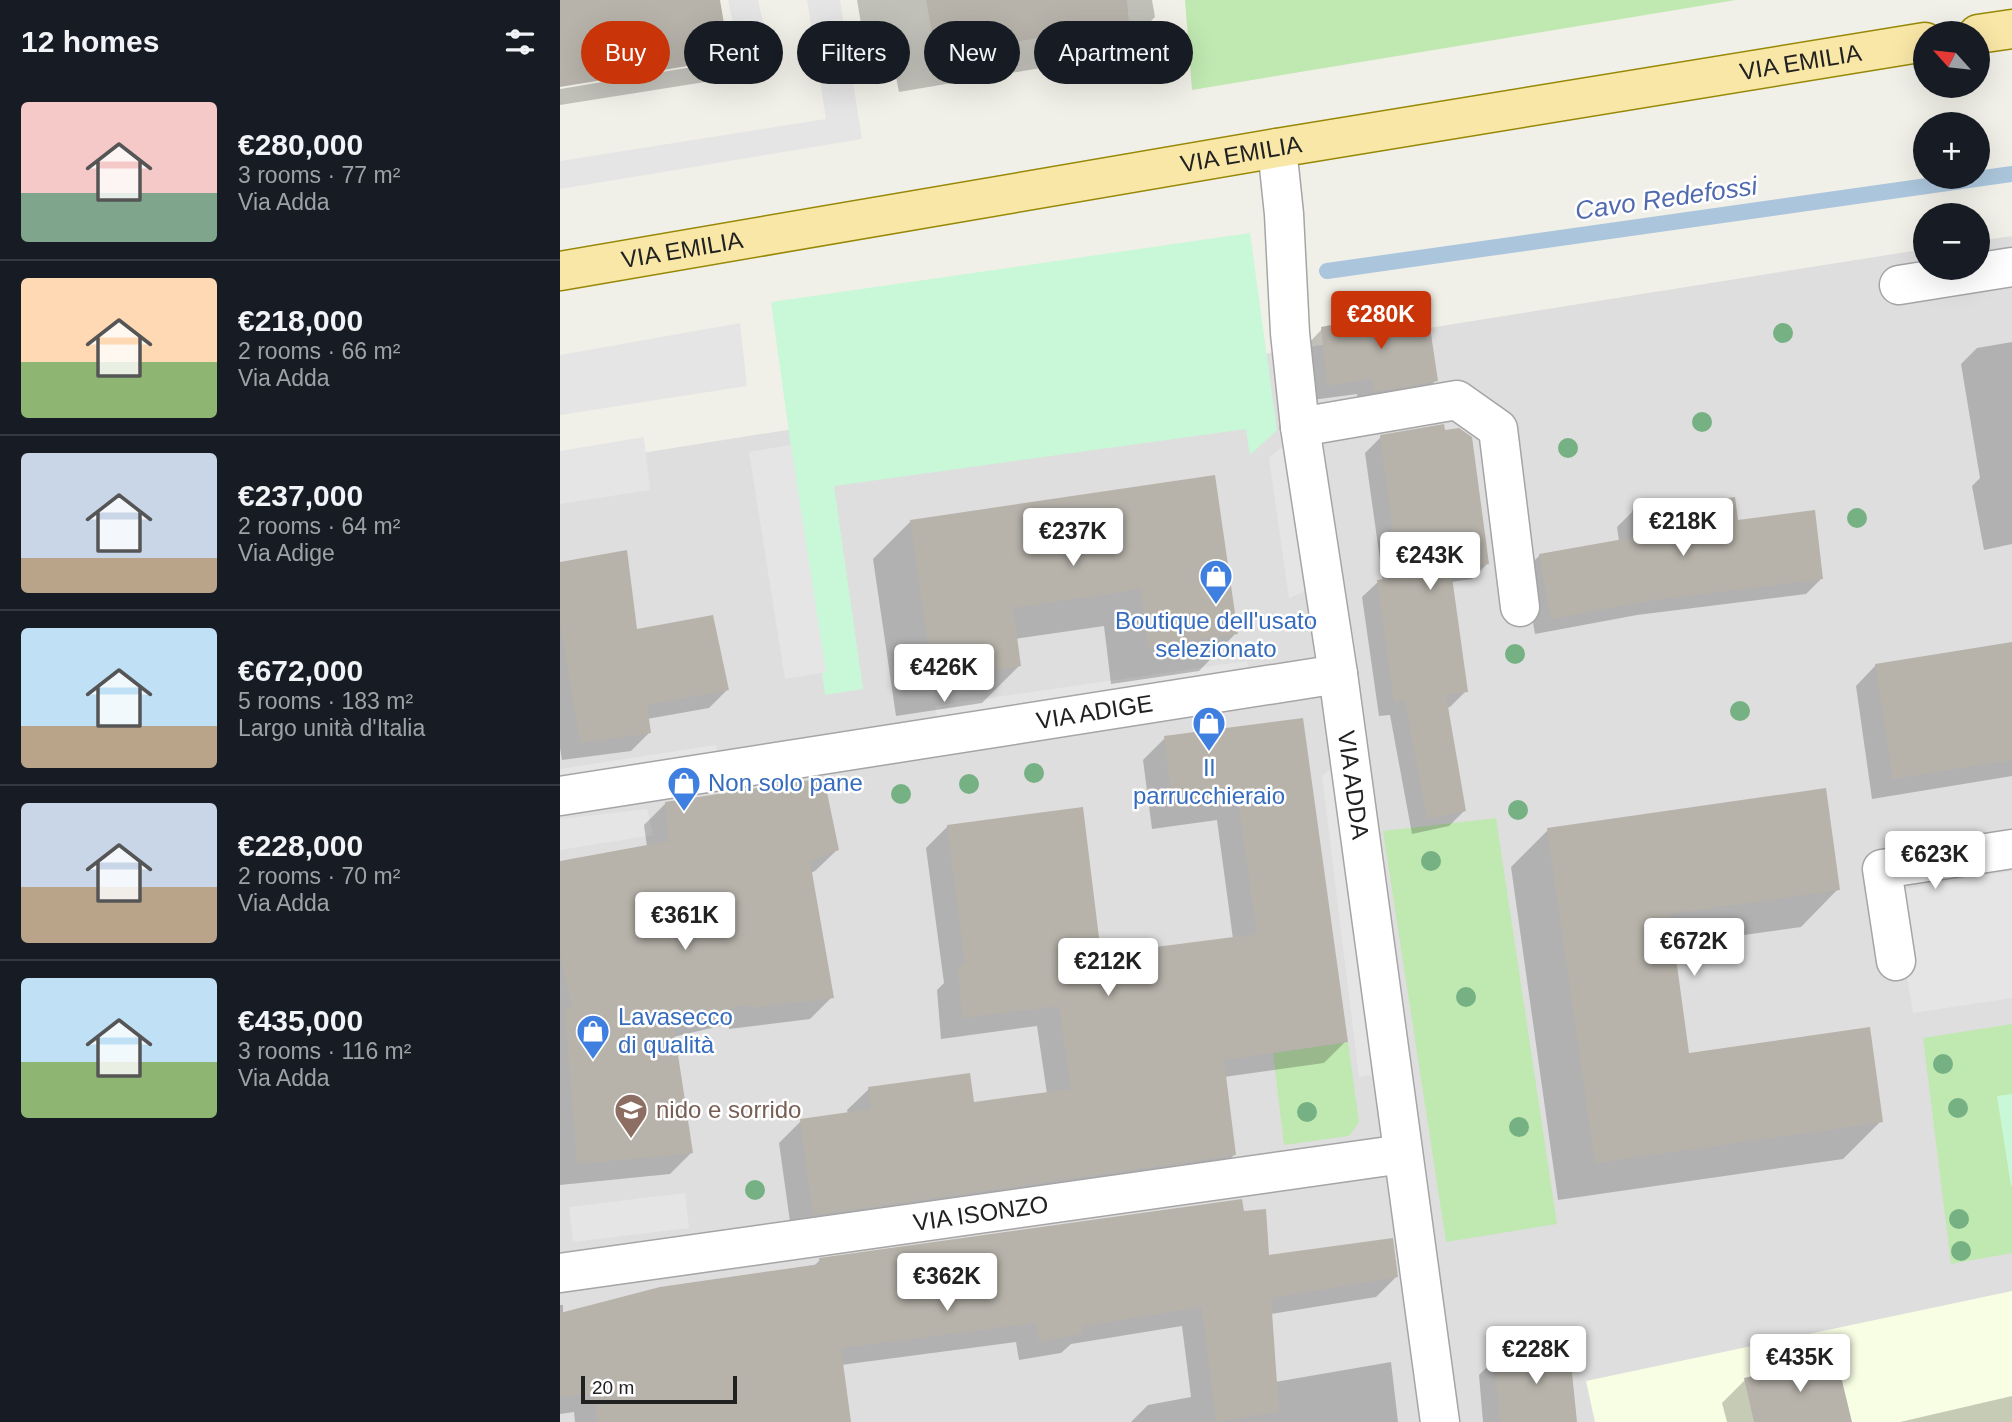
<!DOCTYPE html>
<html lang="en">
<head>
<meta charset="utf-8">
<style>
  :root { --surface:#171b24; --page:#242831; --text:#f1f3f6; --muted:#9ea1a6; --line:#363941; --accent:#c93509 }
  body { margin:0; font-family:Arial,sans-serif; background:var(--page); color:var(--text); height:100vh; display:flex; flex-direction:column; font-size:26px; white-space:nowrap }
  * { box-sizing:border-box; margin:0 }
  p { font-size:23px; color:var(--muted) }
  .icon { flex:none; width:38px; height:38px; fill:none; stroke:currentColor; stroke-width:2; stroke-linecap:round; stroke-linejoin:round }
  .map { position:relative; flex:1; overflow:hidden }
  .details { display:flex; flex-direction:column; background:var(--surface); width:560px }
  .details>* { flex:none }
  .banner { position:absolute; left:21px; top:21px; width:665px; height:63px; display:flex; gap:14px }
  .needle { width:46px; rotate:297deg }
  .controls { position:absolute; left:1353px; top:21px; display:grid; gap:14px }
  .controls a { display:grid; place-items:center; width:77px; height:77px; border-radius:50%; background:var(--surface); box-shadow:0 7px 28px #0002; font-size:35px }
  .scale { position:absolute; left:21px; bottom:18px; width:156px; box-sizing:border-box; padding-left:7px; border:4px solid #212121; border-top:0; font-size:19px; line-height:24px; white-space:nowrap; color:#212121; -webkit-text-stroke:5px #fff; paint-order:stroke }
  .price { position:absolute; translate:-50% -60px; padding:0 16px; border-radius:7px; background:#fff; color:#222; font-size:23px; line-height:46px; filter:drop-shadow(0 2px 4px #0008) }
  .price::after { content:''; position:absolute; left:50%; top:42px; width:21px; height:16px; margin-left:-10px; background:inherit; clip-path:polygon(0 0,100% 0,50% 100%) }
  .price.on { background:var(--accent); color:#fff }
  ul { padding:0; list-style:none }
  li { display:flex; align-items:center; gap:21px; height:175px; padding:0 21px }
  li+li { border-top:2px solid var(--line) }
  li span { display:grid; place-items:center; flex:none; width:196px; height:140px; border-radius:7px; color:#555 }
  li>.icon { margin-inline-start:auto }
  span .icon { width:84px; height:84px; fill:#fffc; stroke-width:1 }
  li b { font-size:30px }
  h2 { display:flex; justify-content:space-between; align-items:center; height:84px; padding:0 21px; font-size:30px }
  .pill { padding:0 24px; border-radius:32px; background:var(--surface); box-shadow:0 7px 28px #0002; font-size:24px; line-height:63px }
  .pill.on { background:var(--accent); color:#fff }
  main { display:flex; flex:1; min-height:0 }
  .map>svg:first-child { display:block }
</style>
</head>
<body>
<main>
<section class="details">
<h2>12 homes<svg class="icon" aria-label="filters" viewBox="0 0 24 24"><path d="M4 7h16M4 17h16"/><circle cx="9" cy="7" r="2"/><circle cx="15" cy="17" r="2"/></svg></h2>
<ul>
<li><span style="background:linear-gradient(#f6c9c9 65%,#7fa58c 0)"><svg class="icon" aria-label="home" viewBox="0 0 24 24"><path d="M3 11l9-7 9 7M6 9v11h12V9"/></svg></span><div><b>€280,000</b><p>3 rooms · 77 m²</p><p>Via Adda</p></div></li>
<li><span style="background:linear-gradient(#ffd9b3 60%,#8fb573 0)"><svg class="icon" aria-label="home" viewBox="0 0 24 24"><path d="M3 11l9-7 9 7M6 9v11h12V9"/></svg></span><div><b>€218,000</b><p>2 rooms · 66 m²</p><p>Via Adda</p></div></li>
<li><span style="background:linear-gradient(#c9d6e8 75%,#b9a48a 0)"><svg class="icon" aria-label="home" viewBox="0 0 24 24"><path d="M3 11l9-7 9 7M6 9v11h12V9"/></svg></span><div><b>€237,000</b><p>2 rooms · 64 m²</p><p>Via Adige</p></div></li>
<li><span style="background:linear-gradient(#bfe0f5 70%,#b9a48a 0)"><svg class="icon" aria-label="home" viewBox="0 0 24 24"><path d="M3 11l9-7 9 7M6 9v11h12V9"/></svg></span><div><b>€672,000</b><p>5 rooms · 183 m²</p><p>Largo unità d'Italia</p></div></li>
<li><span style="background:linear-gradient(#c9d6e8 60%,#b9a48a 0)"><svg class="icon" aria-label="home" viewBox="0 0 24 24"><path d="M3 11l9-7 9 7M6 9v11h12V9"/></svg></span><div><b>€228,000</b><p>2 rooms · 70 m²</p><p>Via Adda</p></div></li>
<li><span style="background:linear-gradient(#bfe0f5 60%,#8fb573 0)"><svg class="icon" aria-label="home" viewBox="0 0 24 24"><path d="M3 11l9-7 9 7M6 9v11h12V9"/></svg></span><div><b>€435,000</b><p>3 rooms · 116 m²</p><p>Via Adda</p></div></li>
</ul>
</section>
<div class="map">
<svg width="1452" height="1422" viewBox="0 0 1452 1422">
  <rect width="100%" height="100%" fill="#f1f0e8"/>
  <!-- residential -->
  <path fill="#dfdede" d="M1452 236V1422H0V466L1365 249V268H1418V241Z"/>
  <!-- education -->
  <path fill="#f8fee4" d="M1452 1291V1422H1035L1026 1381Z"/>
  <!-- grass -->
  <g fill="#c0e8b1">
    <path d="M625 0H1176L632 90Z"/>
    <path d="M936 818 997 1224 886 1242 823 831Z"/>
    <path d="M1452 1024V1253L1391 1264 1363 1038Z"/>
    <path d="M788 1042 799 1122 789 1136 724 1145 713 1053Z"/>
  </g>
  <!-- park -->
  <g fill="#c8f8d7">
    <path d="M690 233 717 430 690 455 686 429 274 486 303 689 265 695 211 302Z"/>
    <path d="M1452 1094V1186H1451L1437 1096Z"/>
  </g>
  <!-- parking -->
  <g fill="#e5e5e5">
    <path d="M168 0H198L208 43 178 49Z"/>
    <path d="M247 0H280L302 139 0 189V161L266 119Z"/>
    <path d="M180 323 187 386 0 415V355Z"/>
    <path d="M84 437 90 490 0 504V451Z"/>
    <path d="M732 438 749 590 729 598 709 458Z"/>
    <path d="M231 445 266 672 225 679 189 452Z"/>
    <path d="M687 661 690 674 378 721 375 706Z"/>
    <path d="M156 745 158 756 0 781V769Z"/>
    <path d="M774 766 813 1075 799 1077 762 776Z"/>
    <path d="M87 809 93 835 0 850V819Z"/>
    <path d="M1452 871V998L1353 1013 1333 891Z"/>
    <path d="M125 1193 129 1228 13 1242 9 1207Z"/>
  </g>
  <!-- shadow -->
  <g fill="#0003">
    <path d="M0 0H158L168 59 145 82 0 105V89L144 65V62L0 85Z"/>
    <path d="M297 0H592L595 17 557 55 339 92 335 72 310 77Z"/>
    <path d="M762 329 876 380 861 396 799 407 797 394 752 400 747 345Z"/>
    <path d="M1452 342V544L1424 550 1412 486 1420 478 1401 364 1417 348Z"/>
    <path d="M821 437 927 564 912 579 891 582 906 691 890 707 886 708 904 811 889 826 852 834 830 715 819 716 802 597 818 582 823 581 805 453Z"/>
    <path d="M654 477 676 633 639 671 551 684 544 626 455 639 459 666 422 703 336 716 313 559 350 522Z"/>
    <path d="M1072 512 1261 579 1246 594 1077 615 975 634 964 571 980 555 1059 541 1057 527Z"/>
    <path d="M0 564 76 631 167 690 149 708 87 719 89 733 71 751 2 760 0 748Z"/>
    <path d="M1452 644V776L1312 799 1296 686 1316 665Z"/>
    <path d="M742 720 786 1041 764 1063 664 1077 674 1155 653 1177 232 1236 219 1143 241 1121 288 1114 287 1110 309 1089 412 1104 487 1094 477 1026 381 1039 377 990 384 983 366 848 388 826 540 956 673 939 657 820 592 829 583 760 605 738Z"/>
    <path d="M106 803 277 850 255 871 251 873 272 997 250 1019 169 1029V1024L113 1037 131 1153 110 1174 0 1185V863L87 847 84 825Z"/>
    <path d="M988 830 1278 889 1241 927 1112 945 1127 1055 1321 1121 1283 1159 998 1200 951 867Z"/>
    <path d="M682 1213 707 1257 836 1277 816 1297 711 1314 715 1382 831 1362 838 1422H571L588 1405 631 1397 622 1326 511 1344 501 1353 459 1360 456 1342 281 1365 289 1422H15L14 1412 0 1414V1305H3V1314L253 1267 260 1260Z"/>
    <path d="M935 1359 1015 1422H923L919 1375Z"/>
    <path d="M1185 1380 1290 1422H1167L1162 1403Z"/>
    <path d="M1452 1396V1422H1340Z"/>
  </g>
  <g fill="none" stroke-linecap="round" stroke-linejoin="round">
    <!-- stream -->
    <path stroke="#abc6dc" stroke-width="16" d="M767 271 1452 174"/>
  </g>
  <!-- building -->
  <g fill="#b7b3ab">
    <path d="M0 0H160L170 59 0 87Z"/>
    <path d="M366 0H567L569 23 376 55Z"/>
    <path d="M867 307 878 381 814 392 812 379 767 386 761 327Z"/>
    <path d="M884 424 885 430 899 428 912 437 929 564 891 570 908 692 886 695 906 811 867 819 845 700 834 702 817 580 839 577 820 435Z"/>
    <path d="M655 475 678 634 588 647 581 589 453 608 461 666 373 679 350 520Z"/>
    <path d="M1175 497 1178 520 1255 510 1263 579 1094 600 991 619 979 554 1075 537 1072 510Z"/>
    <path d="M67 550 77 629 153 615 169 690 87 705 91 733 20 743 0 623V562Z"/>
    <path d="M1452 642V760L1333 779 1315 664Z"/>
    <path d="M743 718 788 1042 664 1060 676 1155 253 1215 240 1119 311 1109 308 1087 410 1073 414 1102 511 1089 499 1006 402 1018 398 967 405 965 387 825 523 807 541 954 697 934 678 800 613 808 604 736Z"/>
    <path d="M264 778 279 850 250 861 274 998 190 1008V1004L113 1022 133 1153 17 1164 5 1009 12 1008 0 953V861L109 841 105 802Z"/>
    <path d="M1266 788 1280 890 1110 914 1129 1053 1310 1027 1323 1122 1035 1163 987 828Z"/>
    <path d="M682 1199 684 1211 706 1209 709 1255 833 1238 838 1277 711 1298 719 1412 656 1422 642 1307 522 1326 523 1334 479 1341 476 1323 281 1348 291 1422H37L34 1393 0 1397V1313L100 1287 260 1264 259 1258Z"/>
    <path d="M1009 1343 1017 1422H940L934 1358Z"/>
    <path d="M1276 1356 1292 1422H1194L1184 1378Z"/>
  </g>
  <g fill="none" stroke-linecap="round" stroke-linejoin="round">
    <defs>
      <g id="street">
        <path id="s1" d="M717 148 724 214 730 333 740 427 778 674 880 1422"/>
        <path d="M1339 285 1452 267"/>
        <path d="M740 427 897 400 938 429 960 607"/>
        <path id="s2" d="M0 796 778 674"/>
        <path d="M1336 961 1322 869 1452 849"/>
        <path id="s3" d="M0 1273 843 1154"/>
      </g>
      <g id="primary">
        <path d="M1418 34 1452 29"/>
        <path id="s4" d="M0 271 717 148 1365 42"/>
      </g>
    </defs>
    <!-- street casing -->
    <use href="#street" stroke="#a5a5a5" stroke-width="41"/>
    <!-- primary casing -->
    <use href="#primary" stroke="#978807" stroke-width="41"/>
    <!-- street -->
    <use href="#street" stroke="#fff" stroke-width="38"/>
    <!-- primary -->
    <use href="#primary" stroke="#f8e7a6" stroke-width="38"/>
  </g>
  <!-- trees -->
  <g fill="#76b184">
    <circle cx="1223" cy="333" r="10"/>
    <circle cx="1142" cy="422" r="10"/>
    <circle cx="1008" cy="448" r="10"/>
    <circle cx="1297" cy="518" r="10"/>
    <circle cx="955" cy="654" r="10"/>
    <circle cx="1180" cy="711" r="10"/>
    <circle cx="474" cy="773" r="10"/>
    <circle cx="409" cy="784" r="10"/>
    <circle cx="341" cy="794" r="10"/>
    <circle cx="958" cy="810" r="10"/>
    <circle cx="871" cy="861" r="10"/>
    <circle cx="906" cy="997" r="10"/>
    <circle cx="1383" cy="1064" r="10"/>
    <circle cx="1398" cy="1108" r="10"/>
    <circle cx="747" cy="1112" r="10"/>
    <circle cx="959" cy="1127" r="10"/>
    <circle cx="195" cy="1190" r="10"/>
    <circle cx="1399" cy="1219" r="10"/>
    <circle cx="1401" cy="1251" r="10"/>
  </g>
  <!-- icons -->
  <defs>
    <symbol id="shop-pin" viewBox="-11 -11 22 30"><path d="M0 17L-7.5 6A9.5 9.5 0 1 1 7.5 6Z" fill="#3f7fe0" stroke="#fff"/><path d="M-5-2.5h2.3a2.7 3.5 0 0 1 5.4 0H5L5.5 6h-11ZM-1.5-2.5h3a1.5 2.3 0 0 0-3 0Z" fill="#fff"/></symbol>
    <symbol id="school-pin" viewBox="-11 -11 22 30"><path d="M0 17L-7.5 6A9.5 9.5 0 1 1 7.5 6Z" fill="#8d6e63" stroke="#fff"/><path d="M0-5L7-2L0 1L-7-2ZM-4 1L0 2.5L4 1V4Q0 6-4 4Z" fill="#fff"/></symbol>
  </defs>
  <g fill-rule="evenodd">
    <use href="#shop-pin" x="637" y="557" width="38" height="52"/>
    <use href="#shop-pin" x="630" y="704" width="38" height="52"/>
    <use href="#shop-pin" x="105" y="764" width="38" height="52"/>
    <use href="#shop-pin" x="14" y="1012" width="38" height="52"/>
    <use href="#school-pin" x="52" y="1091" width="38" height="52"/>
  </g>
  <g text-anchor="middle" stroke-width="5" stroke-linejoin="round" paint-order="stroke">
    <!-- street labels -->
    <g font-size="24" fill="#212121" stroke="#fff">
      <text dy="8" stroke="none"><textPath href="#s4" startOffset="1258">VIA EMILIA</textPath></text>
      <text dy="8" stroke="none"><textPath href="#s4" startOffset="691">VIA EMILIA</textPath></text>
      <text dy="8" stroke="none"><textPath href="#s4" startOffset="124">VIA EMILIA</textPath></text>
      <text dy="8" stroke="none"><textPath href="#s2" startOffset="541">VIA ADIGE</textPath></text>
      <text dy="8" stroke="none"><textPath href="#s1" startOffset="642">VIA ADDA</textPath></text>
      <text dy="8" stroke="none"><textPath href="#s3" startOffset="425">VIA ISONZO</textPath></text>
    </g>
    <!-- shop labels -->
    <g font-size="24" fill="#366cbe" stroke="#fff">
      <text x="656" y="629">Boutique dell'usato<tspan x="656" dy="28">selezionato</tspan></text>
      <text x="649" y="776">Il<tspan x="649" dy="28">parrucchieraio</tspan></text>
      <text x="148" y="791" text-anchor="start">Non solo pane</text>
      <text x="58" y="1025" text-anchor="start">Lavasecco<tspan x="58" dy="28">di qualità</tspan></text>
    </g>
    <!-- education labels -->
    <g font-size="24" fill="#785e54" stroke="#fff" text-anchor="start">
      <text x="96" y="1118">nido e sorrido</text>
    </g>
    <!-- water labels -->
    <g font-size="26" font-style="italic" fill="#506aae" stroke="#fff">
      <text transform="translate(1106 198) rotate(-8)" y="9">Cavo Redefossi</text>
    </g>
  </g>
</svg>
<div class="controls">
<a><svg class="needle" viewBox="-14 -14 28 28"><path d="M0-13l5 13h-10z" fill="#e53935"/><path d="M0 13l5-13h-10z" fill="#9ea1a6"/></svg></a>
<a>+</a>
<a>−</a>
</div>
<div class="scale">20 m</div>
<b class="price on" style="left:821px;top:351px">€280K</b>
<b class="price" style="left:1123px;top:558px">€218K</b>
<b class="price" style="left:513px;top:568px">€237K</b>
<b class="price" style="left:870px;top:592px">€243K</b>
<b class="price" style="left:384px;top:704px">€426K</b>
<b class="price" style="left:1375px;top:891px">€623K</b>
<b class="price" style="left:125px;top:952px">€361K</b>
<b class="price" style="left:1134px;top:978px">€672K</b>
<b class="price" style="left:548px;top:998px">€212K</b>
<b class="price" style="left:387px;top:1313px">€362K</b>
<b class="price" style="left:976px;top:1386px">€228K</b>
<b class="price" style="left:1240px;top:1394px">€435K</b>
<div class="banner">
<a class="pill on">Buy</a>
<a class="pill">Rent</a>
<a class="pill">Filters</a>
<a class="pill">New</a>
<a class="pill">Apartment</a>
</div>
</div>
</main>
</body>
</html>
